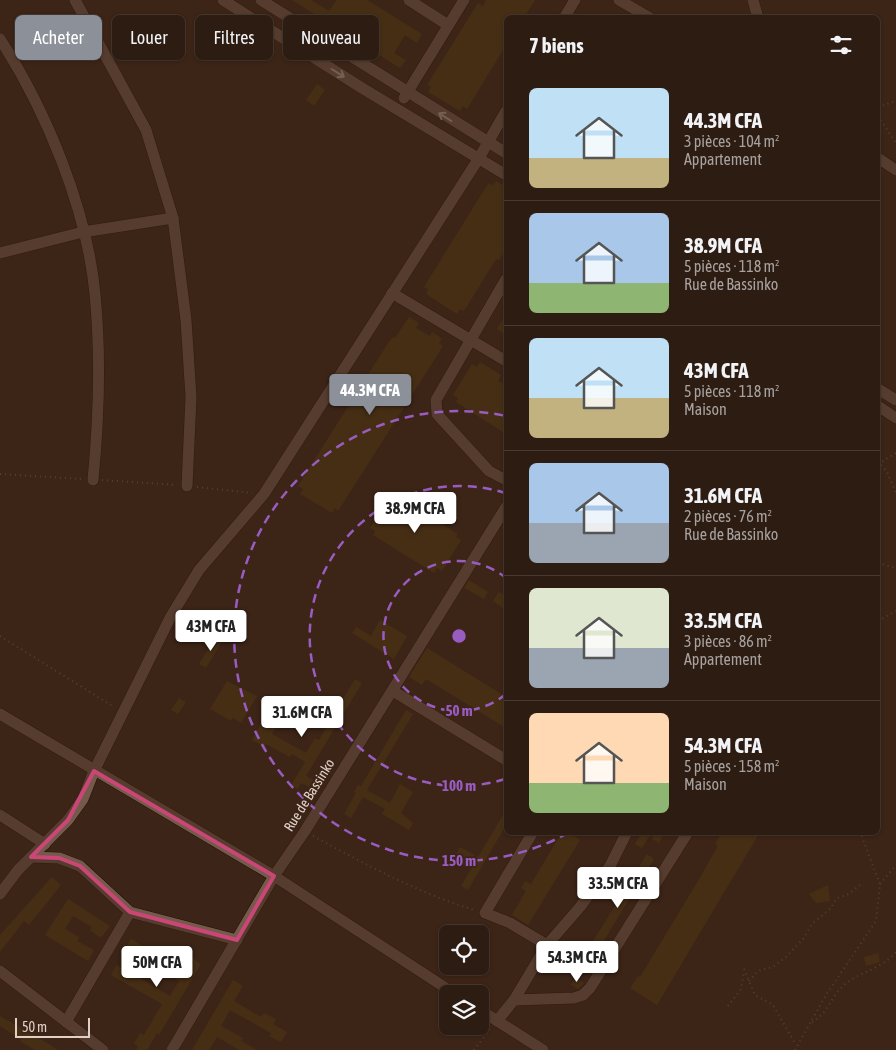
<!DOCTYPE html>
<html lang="fr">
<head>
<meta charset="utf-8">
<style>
  :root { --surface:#2d1c12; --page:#35251b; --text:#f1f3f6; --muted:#a7a19f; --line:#483a32; --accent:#8c9099 }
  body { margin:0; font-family:"Asap Condensed",sans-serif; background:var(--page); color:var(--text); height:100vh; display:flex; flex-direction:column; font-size:19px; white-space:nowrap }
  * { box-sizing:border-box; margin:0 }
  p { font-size:16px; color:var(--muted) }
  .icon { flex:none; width:28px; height:28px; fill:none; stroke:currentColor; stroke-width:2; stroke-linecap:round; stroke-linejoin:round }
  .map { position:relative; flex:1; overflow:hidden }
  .sheet { position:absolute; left:504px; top:15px; width:376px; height:820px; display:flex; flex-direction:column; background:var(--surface); border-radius:8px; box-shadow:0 1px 4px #0004,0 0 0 1px var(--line) }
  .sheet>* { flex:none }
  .hud { position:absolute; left:15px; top:15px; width:414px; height:45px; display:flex; gap:10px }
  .buttons { position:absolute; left:439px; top:925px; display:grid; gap:10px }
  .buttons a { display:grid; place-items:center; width:50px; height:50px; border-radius:8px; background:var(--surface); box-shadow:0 1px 4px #0004,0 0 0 1px var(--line); font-size:25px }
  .scale { position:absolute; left:15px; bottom:12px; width:75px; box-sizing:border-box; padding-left:5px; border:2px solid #e0d0c8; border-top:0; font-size:14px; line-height:18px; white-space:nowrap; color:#e0d0c8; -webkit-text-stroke:4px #3c2518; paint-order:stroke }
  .price { position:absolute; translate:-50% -42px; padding:0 11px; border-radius:5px; background:#fff; color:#222; font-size:16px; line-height:32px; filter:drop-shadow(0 1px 2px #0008) }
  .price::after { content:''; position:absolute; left:50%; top:30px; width:15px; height:11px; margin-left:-8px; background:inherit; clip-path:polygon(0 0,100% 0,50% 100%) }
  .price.active { background:var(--accent); color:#fff }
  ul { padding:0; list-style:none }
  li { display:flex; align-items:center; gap:15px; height:125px; padding:0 25px }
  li+li { border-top:1px solid var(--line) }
  li span { display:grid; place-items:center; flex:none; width:140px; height:100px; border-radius:8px; color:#555 }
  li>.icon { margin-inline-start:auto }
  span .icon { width:60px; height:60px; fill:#fffc; stroke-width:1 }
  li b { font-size:21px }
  h2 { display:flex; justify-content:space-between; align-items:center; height:60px; padding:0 25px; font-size:21px }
  .tag { padding:0 18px; border-radius:8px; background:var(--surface); box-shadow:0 1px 4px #0004,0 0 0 1px var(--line); font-size:18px; line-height:45px }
  .tag.active { background:var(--accent); color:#fff }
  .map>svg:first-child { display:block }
</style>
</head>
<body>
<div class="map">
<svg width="896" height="1050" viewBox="0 0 896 1050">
  <rect width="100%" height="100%" fill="#3c2518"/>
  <!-- building -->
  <g fill="#533a12">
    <path d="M292 0H311L329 11 337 0H367L422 34 417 43 405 35 394 53 406 60 400 68Z"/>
    <path d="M486 0H535L525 16 521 14 519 18H506V45L467 109 463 106 460 111 428 92 431 87 427 85 478 3 483 6Z"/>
    <path d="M317 84 325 90 314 106 306 100Z"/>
    <path d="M496 181 506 187V249L499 260 496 259 464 311 460 309 457 314 426 294 428 289 424 287 481 195 489 183 493 186Z"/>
    <path d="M506 314V335L497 329Z"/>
    <path d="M409 317 419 323 416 328 430 336 432 332 442 339 439 343 443 346 338 511 335 508 332 513 300 494 303 489 298 486 388 343 393 337 395 338Z"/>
    <path d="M480 362 501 375 498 381 506 385V434L456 402 458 398 453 395 472 364 477 367Z"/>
    <path d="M396 495 458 534 456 537 461 540 442 571 437 568 434 573 373 535 375 531 370 528 389 497 394 500Z"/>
    <path d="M469 580 488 592 484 599 464 588Z"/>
    <path d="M499 592 506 596V610L493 601Z"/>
    <path d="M380 620 407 636 394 659 352 633 356 627 371 636Z"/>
    <path d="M216 636 223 640 206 668 199 664Z"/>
    <path d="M427 648 506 697V728L426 679 422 685 409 677Z"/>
    <path d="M355 679 362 683 306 776 313 780 309 787 301 783 298 789 291 785 305 762 292 754 290 757 266 744 265 747 252 740 268 711 281 718 272 734 306 753 315 738 319 740Z"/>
    <path d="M227 681 257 696 241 723 233 718 231 721 210 709Z"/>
    <path d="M179 698 186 702 178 714 171 710Z"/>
    <path d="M406 710 413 714 367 790 390 803 400 784 413 792 401 813 413 823 409 830 382 814 385 809 363 797 351 818 344 814 356 793 354 792 358 785 361 786Z"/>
    <path d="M506 810V825L468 890 461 886 474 864 456 854 460 847 478 857Z"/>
    <path d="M562 832H568L580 840 528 925 512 915 526 891 521 888 525 881 531 884Z"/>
    <path d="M642 832 650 835 642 848 635 844Z"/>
    <path d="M656 832H665L659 843 652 839Z"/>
    <path d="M722 832H760L657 1005 630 988 638 976 640 977 698 881 718 846 715 844Z"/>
    <path d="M647 854 654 859 590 963 582 959Z"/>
    <path d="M52 877 61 885 29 925 24 921 0 952V935Z"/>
    <path d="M828 885 830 901 816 903 809 894Z"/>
    <path d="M68 899 110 926 101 938 90 930 92 927 73 916 65 929 79 937 77 941 94 950 88 961 45 935Z"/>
    <path d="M131 939 181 969 189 956 201 964 159 1035 157 1033 147 1050H136L138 1046 134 1044 140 1033 144 1035 162 1004 111 975 117 965 170 996 179 981 125 949Z"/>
    <path d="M878 953 880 962 866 966 864 957Z"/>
    <path d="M575 977 584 983 578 989 571 985Z"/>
    <path d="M233 980 243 986 234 1001 261 1017 264 1013 276 1019 273 1024 287 1032 281 1042 269 1036 271 1033 230 1010 221 1026 243 1038 241 1041 257 1050H239L217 1037 209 1050H192Z"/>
    <path d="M0 1016 37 1037 58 1050H35L20 1041 21 1039 0 1026Z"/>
  </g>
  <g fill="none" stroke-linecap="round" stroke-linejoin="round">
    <defs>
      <g id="minor">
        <path d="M75 0 146 130 173 218 186 320 191 397 187 486"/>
        <path d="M223 0 362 88 506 175"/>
        <path d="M261 0 506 153"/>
        <path d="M409 0 448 25"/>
        <path d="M619 0 650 18"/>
        <path d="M753 0 758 18"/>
        <path d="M564 18 575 0"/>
        <path d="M0 39C46 110 87 209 95 294 101 356 99 418 93 480"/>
        <path d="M404 98 464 0"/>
        <path d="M878 158 896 170"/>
        <path d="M0 253 83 232 173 218"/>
        <path d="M506 279 436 400 437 414 489 471 506 480"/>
        <path d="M392 293 506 361"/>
        <path d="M878 389 896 400"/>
        <path d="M878 406 896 418"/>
        <path d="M393 691 506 760"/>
        <path d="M0 714 274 876 455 994"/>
        <path d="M0 815 45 844"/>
        <path d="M533 832 485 913 510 923 547 945"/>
        <path d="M31 857 59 858 80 866 130 912 237 940"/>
        <path d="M0 894 18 870 68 820 83 799 94 771 171 616 199 570 264 494 479 158 506 111"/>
        <path d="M0 971 103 1050"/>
        <path d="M514 1000 547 945 580 907 610 866 627 832"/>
        <path d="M480 1010 543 1050"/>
        <path d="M497 1021 514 1000 574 998 583 995 590 988 688 832"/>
        <path d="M66 1022 130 912"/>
        <path d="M172 1050 274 876 305 831 506 507"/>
      </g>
    </defs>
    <!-- minor casing -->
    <use href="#minor" stroke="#220e03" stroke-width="12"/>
    <!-- path -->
    <g stroke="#746054" stroke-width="2" stroke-dasharray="1 4" stroke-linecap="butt">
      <path d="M878 107 896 101"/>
      <path d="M878 116 896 143"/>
      <path d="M878 185V193"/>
      <path d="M878 444 880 463"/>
      <path d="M878 461 887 472 896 493"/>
      <path d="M878 464 896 453"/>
      <path d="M0 474 82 479"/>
      <path d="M102 480 177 485"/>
      <path d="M197 487 252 493"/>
      <path d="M878 563 896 568"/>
      <path d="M878 621 896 611"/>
      <path d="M0 636 114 707"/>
      <path d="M313 836C365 864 418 893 474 910"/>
      <path d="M880 884 896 865"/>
      <path d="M744 969 755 995 773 1005 796 1045"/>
      <path d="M749 981 758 971 773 967 786 957 803 939 812 924 831 908 837 898 849 894 861 884"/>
      <path d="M728 1006 741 989 744 971"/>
      <path d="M812 1022C828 1014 831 996 844 985 861 971 882 969 896 952"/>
      <path d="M474 1050 491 1028"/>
      <path d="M795 1050 826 995 876 921 880 884 860 832"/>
    </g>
    <!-- minor -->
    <use href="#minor" stroke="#745a4b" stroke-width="11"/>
  </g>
  <!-- one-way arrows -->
  <defs><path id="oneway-shaft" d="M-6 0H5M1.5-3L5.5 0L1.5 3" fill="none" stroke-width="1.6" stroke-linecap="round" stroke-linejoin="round" transform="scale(1.25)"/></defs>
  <g stroke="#baa79c">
    <use href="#oneway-shaft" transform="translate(338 73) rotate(32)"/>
    <use href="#oneway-shaft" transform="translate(445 117) rotate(-148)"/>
  </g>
  <!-- marked area -->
  <path d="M0 0H896V1050H0ZM94 771 274 876 237 940 130 912 80 866 59 858 31 857 68 820Z" fill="#3c2518" fill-opacity=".55" fill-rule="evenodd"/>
  <path fill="none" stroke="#ca4676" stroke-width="4" stroke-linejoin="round" d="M94 771 274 876 237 940 130 912 80 866 59 858 31 857 68 820Z"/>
  <!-- distance rings -->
  <g fill="none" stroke="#995dc2" stroke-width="2.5" stroke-dasharray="9 6">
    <path d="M506 694A75 75 0 1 1 506 578"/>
    <path d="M505 779A150 150 0 1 1 505 493"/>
    <path d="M568 833A225 225 0 1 1 506 416"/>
  </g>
  <g text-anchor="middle" stroke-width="4" stroke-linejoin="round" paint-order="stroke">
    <!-- street labels -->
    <g font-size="14" fill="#e0d0c8" stroke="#3c2518">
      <text transform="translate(309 795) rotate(-58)" y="5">Rue de Bassinko</text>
    </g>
  </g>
  <circle cx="459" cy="636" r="8" fill="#995dc2" stroke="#3c2518" stroke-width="2.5"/>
  <g font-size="15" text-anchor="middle" font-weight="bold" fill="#995dc2" stroke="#3c2518" stroke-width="4" stroke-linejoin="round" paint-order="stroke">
    <text x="459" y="716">50 m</text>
    <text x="459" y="791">100 m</text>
    <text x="459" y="866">150 m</text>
  </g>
</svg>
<div class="buttons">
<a><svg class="icon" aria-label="locate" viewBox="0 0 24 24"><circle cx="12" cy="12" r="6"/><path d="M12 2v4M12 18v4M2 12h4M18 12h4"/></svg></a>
<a><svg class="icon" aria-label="layers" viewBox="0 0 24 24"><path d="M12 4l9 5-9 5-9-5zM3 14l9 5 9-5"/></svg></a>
</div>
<div class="scale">50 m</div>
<b class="price active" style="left:370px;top:416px">44.3M CFA</b>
<b class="price" style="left:415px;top:534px">38.9M CFA</b>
<b class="price" style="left:211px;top:652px">43M CFA</b>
<b class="price" style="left:302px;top:738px">31.6M CFA</b>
<b class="price" style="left:618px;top:909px">33.5M CFA</b>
<b class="price" style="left:577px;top:983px">54.3M CFA</b>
<b class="price" style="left:157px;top:988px">50M CFA</b>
<div class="hud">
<a class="tag active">Acheter</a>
<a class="tag">Louer</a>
<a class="tag">Filtres</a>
<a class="tag">Nouveau</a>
</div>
<section class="sheet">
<h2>7 biens<svg class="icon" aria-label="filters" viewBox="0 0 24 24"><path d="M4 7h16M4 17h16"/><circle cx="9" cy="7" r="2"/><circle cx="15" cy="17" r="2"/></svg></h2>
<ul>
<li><span style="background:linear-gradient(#bfe0f5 70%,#c2b280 0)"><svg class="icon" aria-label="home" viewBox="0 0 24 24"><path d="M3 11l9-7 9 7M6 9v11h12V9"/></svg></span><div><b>44.3M CFA</b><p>3 pièces · 104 m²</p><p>Appartement</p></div></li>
<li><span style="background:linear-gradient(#a9c7e8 70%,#8fb573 0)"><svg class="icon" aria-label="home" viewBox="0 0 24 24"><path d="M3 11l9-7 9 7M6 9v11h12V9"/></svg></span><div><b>38.9M CFA</b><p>5 pièces · 118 m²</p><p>Rue de Bassinko</p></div></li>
<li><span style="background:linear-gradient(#bfe0f5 60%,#c2b280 0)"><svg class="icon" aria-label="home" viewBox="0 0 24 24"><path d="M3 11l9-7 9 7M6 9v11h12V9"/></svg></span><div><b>43M CFA</b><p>5 pièces · 118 m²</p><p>Maison</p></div></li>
<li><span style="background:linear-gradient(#a9c7e8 60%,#9aa5b1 0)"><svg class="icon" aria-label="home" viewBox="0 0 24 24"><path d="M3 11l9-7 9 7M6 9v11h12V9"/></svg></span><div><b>31.6M CFA</b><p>2 pièces · 76 m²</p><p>Rue de Bassinko</p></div></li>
<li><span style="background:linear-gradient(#dfe7d0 60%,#9aa5b1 0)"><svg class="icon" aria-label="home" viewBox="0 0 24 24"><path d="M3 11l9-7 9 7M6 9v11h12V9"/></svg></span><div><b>33.5M CFA</b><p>3 pièces · 86 m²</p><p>Appartement</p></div></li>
<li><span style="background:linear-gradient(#ffd9b3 70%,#8fb573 0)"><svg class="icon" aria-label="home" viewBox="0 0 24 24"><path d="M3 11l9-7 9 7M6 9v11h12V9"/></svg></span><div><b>54.3M CFA</b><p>5 pièces · 158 m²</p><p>Maison</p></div></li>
</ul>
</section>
</div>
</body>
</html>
